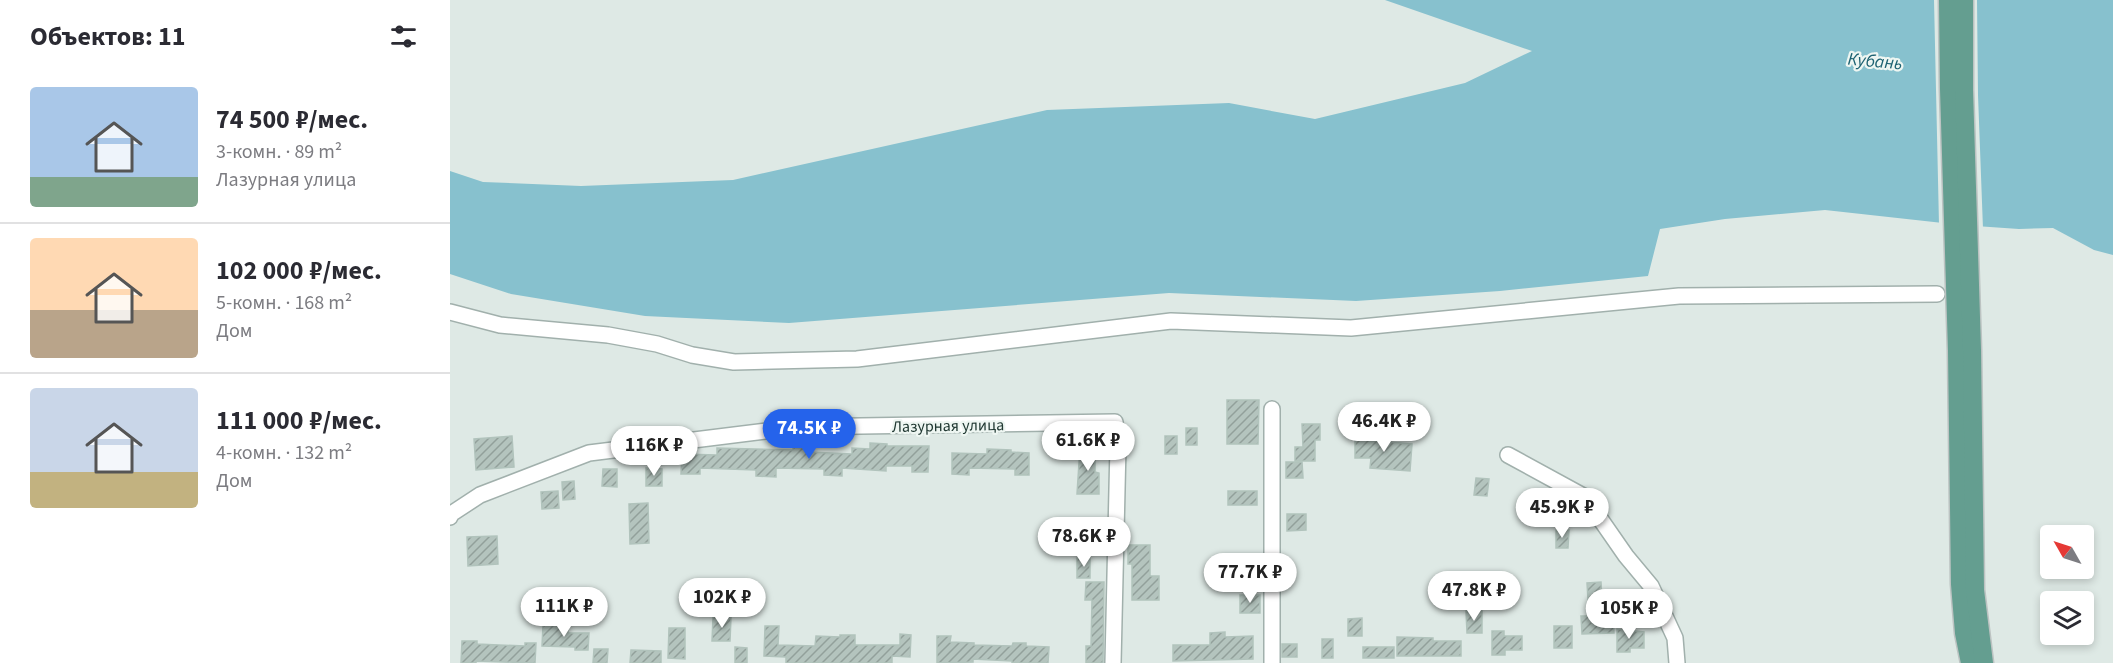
<!DOCTYPE html>
<html lang="ru">
<head>
<meta charset="utf-8">
<style>
  :root { --surface:#fff; --page:#f2f2f3; --text:#2b2b33; --muted:#7c7c81; --line:#e1e1e2; --accent:#2563eb }
  body { margin:0; font-family:"Source Sans 3",sans-serif; background:var(--page); color:var(--text); height:100vh; display:flex; flex-direction:column; font-size:22px; white-space:nowrap }
  * { box-sizing:border-box; margin:0 }
  p { font-size:20px; color:var(--muted) }
  .icon { flex:none; width:33px; height:33px; fill:none; stroke:currentColor; stroke-width:2; stroke-linecap:round; stroke-linejoin:round }
  .map { position:relative; flex:1; overflow:hidden }
  .side { display:flex; flex-direction:column; background:var(--surface); width:450px }
  .side>* { flex:none }
  .needle { width:39px; rotate:309deg }
  .controls { position:absolute; left:1590px; top:525px; display:grid; gap:12px }
  .controls a { display:grid; place-items:center; width:54px; height:54px; border-radius:6px; background:var(--surface); box-shadow:0 3px 9px #0003; font-size:30px }
  .price { position:absolute; translate:-50% -51px; padding:0 14px; border-radius:21px; background:#fff; color:#222; font-size:20px; line-height:39px; filter:drop-shadow(0 2px 3px #0008) }
  .price::after { content:''; position:absolute; left:50%; top:36px; width:18px; height:14px; margin-left:-9px; background:inherit; clip-path:polygon(0 0,100% 0,50% 100%) }
  .price.selected { background:var(--accent); color:#fff }
  ul { padding:0; list-style:none }
  li { display:flex; align-items:center; gap:18px; height:150px; padding:0 30px }
  li+li { border-top:2px solid var(--line) }
  li span { display:grid; place-items:center; flex:none; width:168px; height:120px; border-radius:6px; color:#555 }
  li>.icon { margin-inline-start:auto }
  span .icon { width:72px; height:72px; fill:#fffc; stroke-width:1 }
  li b { font-size:26px }
  h2 { display:flex; justify-content:space-between; align-items:center; height:72px; padding:0 30px; font-size:26px }
  main { display:flex; flex:1; min-height:0 }
  .map>svg:first-child { display:block }
</style>
</head>
<body>
<main>
<section class="side">
<h2>Объектов: 11<svg class="icon" aria-label="filters" viewBox="0 0 24 24"><path d="M4 7h16M4 17h16"/><circle cx="9" cy="7" r="2"/><circle cx="15" cy="17" r="2"/></svg></h2>
<ul>
<li><span style="background:linear-gradient(#a9c7e8 75%,#7fa58c 0)"><svg class="icon" aria-label="home" viewBox="0 0 24 24"><path d="M3 11l9-7 9 7M6 9v11h12V9"/></svg></span><div><b>74 500 ₽/мес.</b><p>3-комн. · 89 m²</p><p>Лазурная улица</p></div></li>
<li><span style="background:linear-gradient(#ffd9b3 60%,#b9a48a 0)"><svg class="icon" aria-label="home" viewBox="0 0 24 24"><path d="M3 11l9-7 9 7M6 9v11h12V9"/></svg></span><div><b>102 000 ₽/мес.</b><p>5-комн. · 168 m²</p><p>Дом</p></div></li>
<li><span style="background:linear-gradient(#c9d6e8 70%,#c2b280 0)"><svg class="icon" aria-label="home" viewBox="0 0 24 24"><path d="M3 11l9-7 9 7M6 9v11h12V9"/></svg></span><div><b>111 000 ₽/мес.</b><p>4-комн. · 132 m²</p><p>Дом</p></div></li>
</ul>
</section>
<div class="map">
<svg width="1663" height="663" viewBox="0 0 1663 663">
  <defs>
    <pattern id="building-hatch" width="6" height="6" patternUnits="userSpaceOnUse" patternTransform="scale(1.5)"><rect width="6" height="6" fill="#b4c4be"/><path d="M-1 1l2-2M0 6l6-6M5 7l2-2" fill="none" stroke="#92a09b"/></pattern>
  </defs>
  <rect width="100%" height="100%" fill="#dee9e5"/>
  <!-- water -->
  <path fill="#87c1ce" d="M935 0H1663V255L1644 250 1603 228 1569 229 1511 225 1375 210 1275 219 1210 229 1198 276 1050 291 906 301 719 293 339 323 195 316 61 294 0 274V171L33 182 131 186 283 180 597 110 779 103 865 119 1015 83 1082 51Z"/>
  <!-- pier -->
  <path fill="#dee9e5" d="M1484 0H1527L1528 95 1533 229 1489 225Z"/>
  <!-- building -->
  <g fill="url(#building-hatch)" stroke="#b1c3bc" stroke-width="1.5">
    <path d="M777 400H809L808 444H777Z"/>
    <path d="M852 424H870V440H865V461H845V447H853Z"/>
    <rect x="736" y="428" width="11" height="17"/>
    <path d="M915 431V440L962 444 960 471 920 468 921 458H905V432Z"/>
    <path d="M62 436 64 467 26 470 24 439Z"/>
    <rect x="715" y="436" width="12" height="18"/>
    <path d="M420 443 437 444V446H479L478 472H462V466H436V471L392 468V476L374 475V469L326 468V477L306 476V470L250 468V474H231L232 454 267 455V448L343 450V447L359 448V452L402 454V448L420 449Z"/>
    <path d="M630 447H645V472L649 473V494H627Z"/>
    <path d="M537 449 561 450V452L579 453V475H565V469L519 468V475L502 474V453L537 454Z"/>
    <path d="M836 462H852L853 478H836Z"/>
    <path d="M196 468 212 469V486H196Z"/>
    <path d="M153 469H167V487L152 486Z"/>
    <path d="M1026 478 1039 479 1037 496 1024 495Z"/>
    <path d="M124 481 125 499 113 500 112 482Z"/>
    <path d="M108 491 109 508 92 509 91 492Z"/>
    <rect x="778" y="491" width="29" height="14"/>
    <path d="M198 503 199 543 180 544 179 504Z"/>
    <path d="M837 514H856V530L837 531Z"/>
    <path d="M1106 530H1119L1118 548H1106Z"/>
    <path d="M47 536 48 564 18 566 17 537Z"/>
    <path d="M678 545H700V576H709V600H682V564H678Z"/>
    <rect x="627" y="558" width="13" height="20"/>
    <path d="M636 582H654L653 663H636V646H641L642 600H635Z"/>
    <path d="M1151 582 1153 616H1163L1164 633 1132 634 1131 616H1139L1137 583Z"/>
    <rect x="790" y="595" width="20" height="18"/>
    <path d="M1016 611H1032V633H1017Z"/>
    <path d="M263 617H281L280 641H262Z"/>
    <path d="M912 618V636H898V619Z"/>
    <path d="M93 625 118 626V633H139L138 650H125V647L92 646Z"/>
    <path d="M315 626H329L328 645 365 646 366 636 390 637V635H405V645H450V634L461 635 460 657 442 656V663H336V657L314 656Z"/>
    <rect x="1104" y="626" width="18" height="22"/>
    <path d="M219 628H235V659L218 658Z"/>
    <path d="M1167 629 1194 632V648H1180V652H1167Z"/>
    <path d="M1042 631H1054V636H1072V650H1055V655H1042Z"/>
    <path d="M775 632V637L803 636V659L723 661V645H760V633Z"/>
    <path d="M487 636H501L500 642 524 643V645L562 646 563 643H576V646L599 647 598 663H562V661L523 659V662L487 663Z"/>
    <path d="M947 637 983 638V641H1011V656H947Z"/>
    <rect x="872" y="639" width="11" height="19"/>
    <path d="M12 641H27V644L49 645 75 646V643H86L85 663 26 661V663H11Z"/>
    <rect x="832" y="644" width="15" height="13"/>
    <path d="M285 647 297 648V663H285Z"/>
    <rect x="913" y="647" width="31" height="11"/>
    <path d="M144 649H158L157 663H143Z"/>
    <path d="M181 650 211 651V663H180Z"/>
  </g>
  <g fill="none" stroke-linecap="round" stroke-linejoin="round">
    <defs>
      <g id="minor">
        <path d="M0 312 50 325 158 335 207 344 242 355 284 362 407 359 721 321 901 328 1229 296 1487 294"/>
        <path d="M822 409V663"/>
        <path d="M1058 455 1135 497 1176 556 1201 586 1225 638 1227 663"/>
        <path d="M0 517 1 514 30 495 139 453 348 427 665 422 668 446 663 663"/>
      </g>
      <g id="major">
        <path d="M1498 0 1499 89 1507 351 1510 584 1514 633 1520 663"/>
        <path d="M1514 0V90L1522 350 1525 590 1534 663"/>
      </g>
    </defs>
    <!-- minor casing -->
    <use href="#minor" stroke="#a1b0ac" stroke-width="18"/>
    <!-- major casing -->
    <use href="#major" stroke="#bcc3c2" stroke-width="21"/>
    <!-- minor -->
    <use href="#minor" stroke="#fff" stroke-width="15"/>
    <!-- major -->
    <use href="#major" stroke="#649e90" stroke-width="18"/>
  </g>
  <g text-anchor="middle" stroke-width="4.5" stroke-linejoin="round" paint-order="stroke">
    <!-- street labels -->
    <g font-size="16" fill="#203832" stroke="#eef6f2">
      <text transform="translate(498 425) rotate(-1)" y="6">Лазурная улица</text>
    </g>
    <!-- water labels -->
    <g font-size="18" font-style="italic" fill="#1d6272" stroke="#eef6f2">
      <text transform="translate(1425 61) rotate(5)" y="6">Кубань</text>
    </g>
  </g>
</svg>
<div class="controls">
<a><svg class="needle" viewBox="-14 -14 28 28"><path d="M0-13l5 13h-10z" fill="#e53935"/><path d="M0 13l5-13h-10z" fill="#7c7c81"/></svg></a>
<a><svg class="icon" aria-label="layers" viewBox="0 0 24 24"><path d="M12 4l9 5-9 5-9-5zM3 14l9 5 9-5"/></svg></a>
</div>
<b class="price" style="left:934px;top:453px">46.4K ₽</b>
<b class="price selected" style="left:359px;top:460px">74.5K ₽</b>
<b class="price" style="left:638px;top:472px">61.6K ₽</b>
<b class="price" style="left:204px;top:477px">116K ₽</b>
<b class="price" style="left:1112px;top:539px">45.9K ₽</b>
<b class="price" style="left:634px;top:568px">78.6K ₽</b>
<b class="price" style="left:800px;top:604px">77.7K ₽</b>
<b class="price" style="left:1024px;top:622px">47.8K ₽</b>
<b class="price" style="left:272px;top:629px">102K ₽</b>
<b class="price" style="left:114px;top:638px">111K ₽</b>
<b class="price" style="left:1179px;top:640px">105K ₽</b>
</div>
</main>
</body>
</html>
